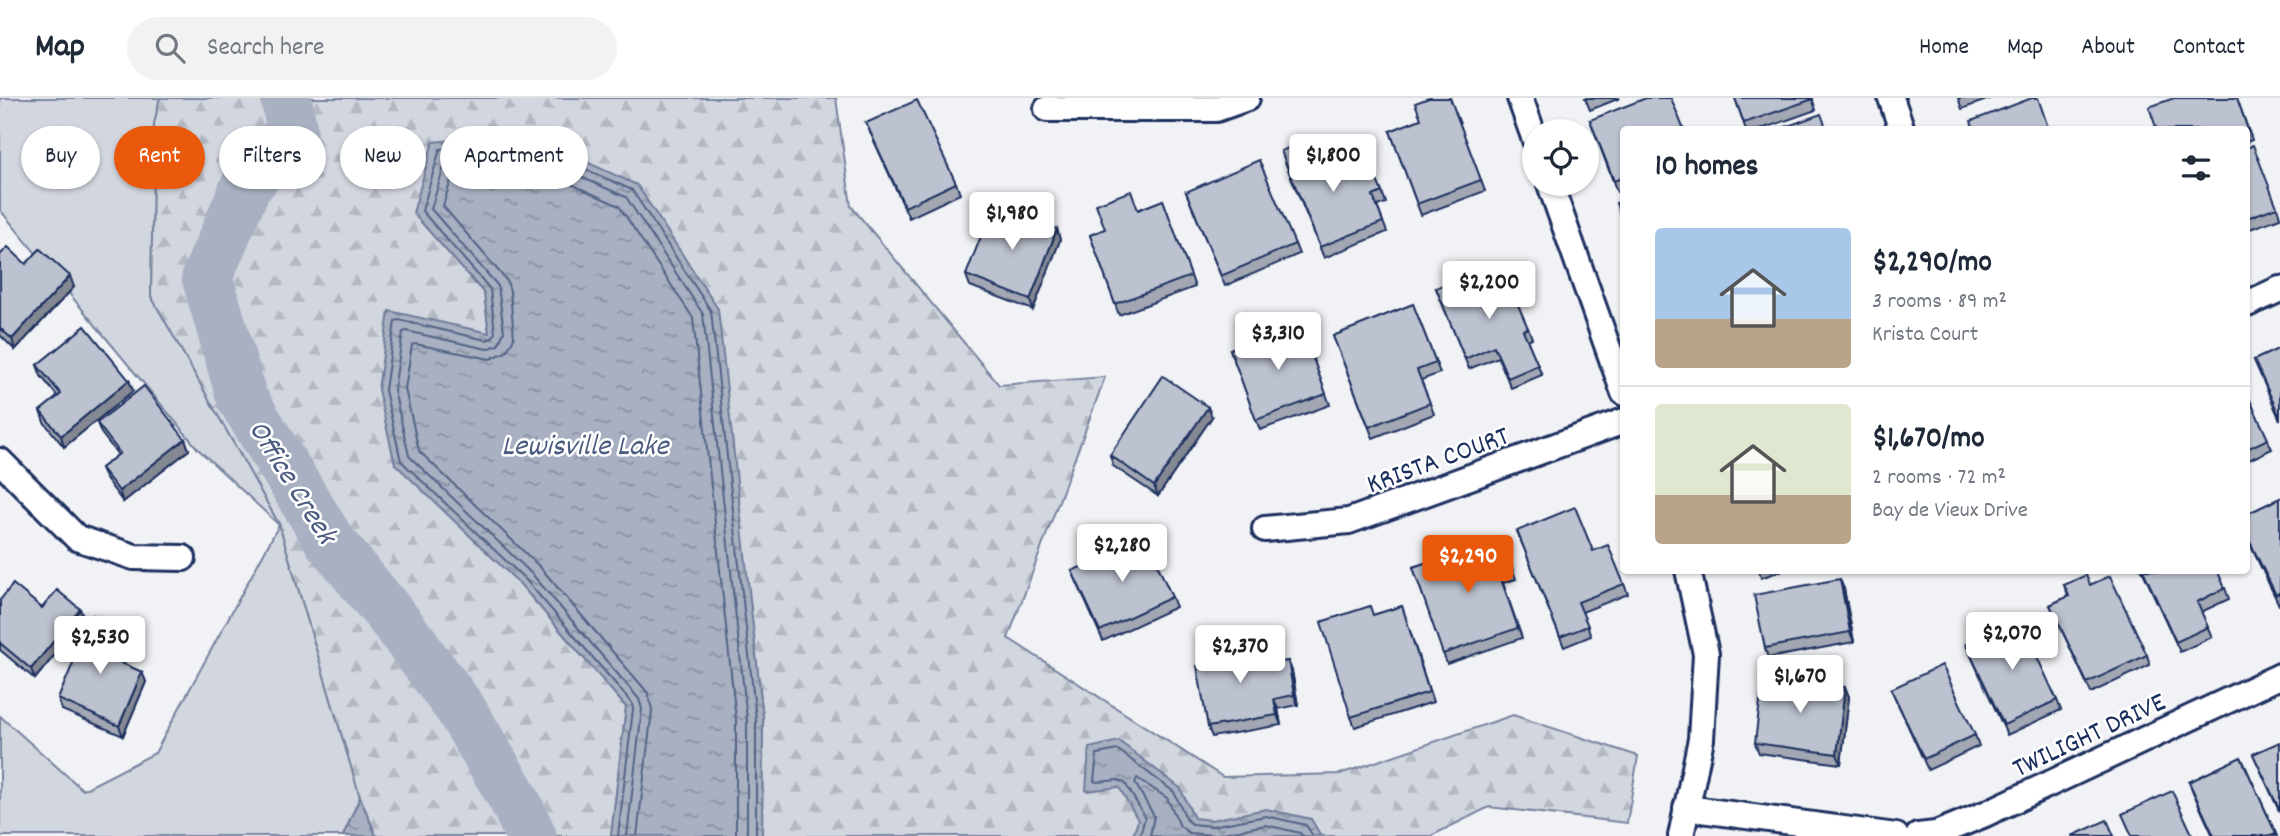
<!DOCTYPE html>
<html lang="en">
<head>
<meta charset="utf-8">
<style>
  :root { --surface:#fff; --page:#f2f2f3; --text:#1f2937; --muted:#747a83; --line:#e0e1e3; --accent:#ea580c }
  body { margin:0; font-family:Dekko,sans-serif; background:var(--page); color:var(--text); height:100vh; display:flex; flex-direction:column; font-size:26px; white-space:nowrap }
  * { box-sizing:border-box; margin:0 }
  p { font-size:23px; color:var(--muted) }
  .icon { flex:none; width:38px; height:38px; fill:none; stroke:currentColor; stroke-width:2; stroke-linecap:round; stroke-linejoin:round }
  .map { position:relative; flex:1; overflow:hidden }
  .sheet { position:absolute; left:1620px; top:28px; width:630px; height:448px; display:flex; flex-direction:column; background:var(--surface); border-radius:7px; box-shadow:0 2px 5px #0004 }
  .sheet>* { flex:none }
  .banner { position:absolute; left:21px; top:28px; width:665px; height:63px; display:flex; gap:14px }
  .fabs { position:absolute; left:1522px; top:21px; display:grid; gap:14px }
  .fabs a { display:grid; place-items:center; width:77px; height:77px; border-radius:50%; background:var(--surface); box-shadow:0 2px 5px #0004; font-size:35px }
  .price { position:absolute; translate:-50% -60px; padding:0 16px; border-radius:7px; background:#fff; color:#222; font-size:23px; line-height:46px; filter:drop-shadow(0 2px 4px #0008) }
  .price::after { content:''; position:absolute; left:50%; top:42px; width:21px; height:16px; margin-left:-10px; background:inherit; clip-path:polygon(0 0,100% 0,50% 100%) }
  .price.active { background:var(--accent); color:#fff }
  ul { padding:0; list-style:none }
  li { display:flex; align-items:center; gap:21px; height:175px; padding:0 35px }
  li+li { border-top:2px solid var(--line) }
  li span { display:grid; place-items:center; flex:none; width:196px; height:140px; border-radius:7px; color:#555 }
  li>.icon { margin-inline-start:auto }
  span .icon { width:84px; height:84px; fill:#fffc; stroke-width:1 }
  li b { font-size:30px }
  h2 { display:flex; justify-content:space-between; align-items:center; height:84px; padding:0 35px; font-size:30px }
  .pill { padding:0 24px; border-radius:32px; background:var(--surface); box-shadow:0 2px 5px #0004; font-size:24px; line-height:63px }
  .pill.active { background:var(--accent); color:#fff }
  header { display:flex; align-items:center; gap:42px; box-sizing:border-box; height:98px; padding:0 35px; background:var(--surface); border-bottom:2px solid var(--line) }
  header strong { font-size:33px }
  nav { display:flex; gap:38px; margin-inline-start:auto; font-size:24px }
  .search { width:490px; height:63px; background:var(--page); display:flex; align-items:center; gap:18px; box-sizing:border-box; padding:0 24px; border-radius:38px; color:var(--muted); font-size:26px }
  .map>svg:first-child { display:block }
</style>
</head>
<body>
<header>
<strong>Map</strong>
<div class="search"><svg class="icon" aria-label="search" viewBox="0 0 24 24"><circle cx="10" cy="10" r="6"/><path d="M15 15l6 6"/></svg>Search here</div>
<nav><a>Home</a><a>Map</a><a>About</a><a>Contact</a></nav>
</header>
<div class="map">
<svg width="2280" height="738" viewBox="0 0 2280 738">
  <defs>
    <pattern id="forest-firs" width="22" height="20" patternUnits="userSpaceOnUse" patternTransform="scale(1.75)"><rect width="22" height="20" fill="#d2d6df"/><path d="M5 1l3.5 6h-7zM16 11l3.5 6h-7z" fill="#b4b8c2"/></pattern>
    <pattern id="water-ripples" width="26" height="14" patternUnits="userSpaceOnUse" patternTransform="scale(1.75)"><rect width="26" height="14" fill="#a8b0c2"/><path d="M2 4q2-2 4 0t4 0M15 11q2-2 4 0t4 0" fill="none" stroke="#8890a1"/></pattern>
  </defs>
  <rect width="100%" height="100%" fill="#f1f2f5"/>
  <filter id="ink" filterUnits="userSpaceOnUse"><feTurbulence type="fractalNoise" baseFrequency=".0143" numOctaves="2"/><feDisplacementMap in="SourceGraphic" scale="14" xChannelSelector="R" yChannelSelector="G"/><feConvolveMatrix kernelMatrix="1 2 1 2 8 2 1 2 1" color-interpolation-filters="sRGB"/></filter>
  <g filter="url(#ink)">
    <!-- grass -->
    <path fill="#d2d6df" stroke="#76829e" stroke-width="2" d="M0 0H160L154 26 151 198 279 426 360 699 343 738H0V618L83 692 155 655 279 427 198 351 0 112Z"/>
    <!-- forest -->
    <path fill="url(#forest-firs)" stroke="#76829e" stroke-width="2" d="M160 0H836L851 108 999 287 1105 279 1008 540 1223 679 1340 676 1513 617 1638 658 1627 725 1489 709 1431 738H762L763 620 739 408 413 115 484 195 521 487 626 609 611 738H376L360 699 279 426 151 198 154 26Z"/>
    <!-- water -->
    <g fill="url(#water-ripples)" stroke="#707c9a" stroke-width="2">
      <path d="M523 35 637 87 718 211 763 620 762 738H611L626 609 521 487 395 366 378 292 389 213 489 235 484 195 413 115 433 44Z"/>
      <path d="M1119 643 1180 690 1194 720 1211 722 1266 711 1311 721 1321 738H1133L1138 722 1119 689 1086 693 1089 650Z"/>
      <path d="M360 699 376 738H343Z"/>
    </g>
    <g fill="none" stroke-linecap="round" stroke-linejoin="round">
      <!-- shore -->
      <g stroke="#536386" stroke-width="2">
        <path d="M618 738 633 611 632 605 526 482 401 363 385 292 395 223 399 222 486 242 492 240 495 235 490 191 422 113 440 51 522 43 632 92 711 213 756 621V738"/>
        <path d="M627 738 642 611 639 601 532 476 409 358 394 292 403 234 406 233 487 251 498 247 504 234 498 188 431 111 447 59 520 52 626 99 703 216 747 621V738"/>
        <path d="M637 738 652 612 648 595 540 469 419 353 405 291 412 247 415 246 490 261 506 254 514 240 510 193 507 183 443 108 455 69 519 62 619 108 693 220 736 622V738"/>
        <path d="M1140 738 1145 719 1125 685 1118 682 1097 684 1094 683 1097 656 1118 652 1174 694 1187 722 1192 726 1212 728 1266 718 1306 727 1313 738"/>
        <path d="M1150 738 1154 718 1135 685 1137 680 1167 700 1180 728 1189 735 1213 737 1266 727 1300 735 1303 738"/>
      </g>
      <!-- river -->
      <path stroke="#a8b0c2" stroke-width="51" d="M286 0 292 32 245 90 207 179 242 300 329 442 396 524 460 610 514 701 531 738"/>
      <defs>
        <g id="street">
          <path d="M1520 0 1535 42"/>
          <path d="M1891 0 1902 32"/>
          <path d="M1047 11H1216L1247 0"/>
          <path d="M1550 86 1624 295"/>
          <path d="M2247 206 2280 191"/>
          <path d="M0 363 77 440 134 459 183 460"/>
          <path d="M1265 431 1349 423 1624 323"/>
          <path d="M1686 710 1896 738"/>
          <path d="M1681 738 1701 641 1706 556 1688 472"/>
          <path d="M1918 738 1936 736 1985 716 2280 578"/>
        </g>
      </defs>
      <!-- street casing -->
      <use href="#street" stroke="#1b2f5e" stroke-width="30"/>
      <!-- street -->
      <use href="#street" stroke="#fff" stroke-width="24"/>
    </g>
    <!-- wall -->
    <g fill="#a2a7b3" stroke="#1b2f5e" stroke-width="2">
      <path d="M1450 0 1485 93 1421 117 1390 33 1421 21Z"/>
      <path d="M1585 0H1620L1590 12Z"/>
      <path d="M1735 0H1812L1816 12 1759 32H1746Z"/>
      <path d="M1958 0H1992L1962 11Z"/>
      <path d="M2237 0 2252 42 2247 44V32Z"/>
      <path d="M1590 22 1624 32V91L1617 94Z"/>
      <path d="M866 25 956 85 960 96 909 120Z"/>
      <path d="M2247 50 2277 109 2280 119V120L2247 132Z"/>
      <path d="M1285 64 1382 94 1386 105 1377 108 1387 134 1324 160Z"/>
      <path d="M1186 94 1295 146 1299 156 1225 188Z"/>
      <path d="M1163 102 1195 189 1119 217 1090 137 1105 131 1138 112Z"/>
      <path d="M1057 131 1060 142 1033 212 970 188 966 177Z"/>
      <path d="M0 157 26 166 74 189 15 252 0 237Z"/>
      <path d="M1464 189 1528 230 1532 240 1527 242 1542 277 1511 290 1498 259 1469 271 1436 190Z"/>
      <path d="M1413 206 1440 275 1421 282 1434 316 1373 340 1333 238Z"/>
      <path d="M1300 225 1330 307 1260 332 1230 251Z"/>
      <path d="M2280 250V322L2254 262Z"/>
      <path d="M37 267 129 282 133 293 64 349 44 324 40 313 58 299 41 278Z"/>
      <path d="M2247 296 2272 351 2247 363Z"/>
      <path d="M1212 319 1158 398 1113 368 1110 357Z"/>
      <path d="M97 325 185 341 189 352 123 404 105 380 101 370 118 357 101 335Z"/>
      <path d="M2280 400V507H2279L2247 440V416Z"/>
      <path d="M1517 433 1593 453 1624 486 1628 496 1582 514 1591 538 1564 549Z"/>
      <path d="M1502 439 1516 481 1503 485 1522 540 1447 566 1413 469Z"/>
      <path d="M1759 472H1783L1761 480Z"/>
      <path d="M2142 472 2225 490 2229 501 2201 514 2212 539 2180 554Z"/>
      <path d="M1072 473 1172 499 1176 509 1103 543Z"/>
      <path d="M2064 487H2090L2147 557 2150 567 2091 595 2050 507 2068 498Z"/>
      <path d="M1844 491 1854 544 1768 560 1765 550Z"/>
      <path d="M0 502 42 510 80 511 84 521 35 581 0 552Z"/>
      <path d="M1402 508 1433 604 1355 629 1351 619 1373 517Z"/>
      <path d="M121 529 124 539 115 562 142 574 146 584 123 638 62 612 58 601Z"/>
      <path d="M1241 547 1245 570 1288 563 1292 573 1298 607 1278 611 1281 627 1212 639 1208 629 1209 565Z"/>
      <path d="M1966 547 2057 602 2061 612 2007 637Z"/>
      <path d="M1845 589 1849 599 1841 666 1759 655 1755 645Z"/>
      <path d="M1891 591 1975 637 1979 648 1928 672Z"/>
      <path d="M2280 644V715L2253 656Z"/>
      <path d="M2241 659 2277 738H2213L2193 694 2189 684Z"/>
    </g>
    <!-- shaded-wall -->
    <g fill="#848892" stroke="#1b2f5e" stroke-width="2">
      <path d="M1057 131 1060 142 1033 212 1030 202Z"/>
      <path d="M70 178 74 189 15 252 12 241Z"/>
      <path d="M129 282 133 293 64 349 61 338Z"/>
      <path d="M1208 309 1212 319 1158 398 1154 388Z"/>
      <path d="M185 341 189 352 123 404 119 393Z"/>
      <path d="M1840 481 1844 491 1854 544 1850 534Z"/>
      <path d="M80 511 84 521 35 581 31 571Z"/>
      <path d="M121 529 124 539 112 569 108 559Z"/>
      <path d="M1237 536 1241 547 1247 581 1243 571Z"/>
      <path d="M1288 563 1292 573 1298 607 1294 597Z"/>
      <path d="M142 574 146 584 123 638 119 628Z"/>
      <path d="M1845 589 1849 599 1841 666 1837 656Z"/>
      <path d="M1274 601 1278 611 1281 627 1277 617Z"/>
    </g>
    <!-- building -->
    <g fill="#bcc2d0" stroke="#1b2f5e" stroke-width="2">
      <path d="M1429 0H1450L1481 82 1417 106 1390 33 1421 21 1415 5Z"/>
      <path d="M1646 0H1671L1684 32H1624V79L1614 83 1590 22Z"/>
      <path d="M1735 0H1812L1813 1 1744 25Z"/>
      <path d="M2032 0H2038L2049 32H1974L1971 23Z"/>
      <path d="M2174 0H2237L2248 32H2157L2149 9Z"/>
      <path d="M917 2 956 85 905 109 866 25Z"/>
      <path d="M1821 16 1827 32H1777Z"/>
      <path d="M1313 40 1328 77 1368 61 1382 94 1373 98 1383 124 1320 149 1281 53Z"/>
      <path d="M2253 47 2277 109 2247 120V50Z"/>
      <path d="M1259 62 1295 146 1221 178 1186 94Z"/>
      <path d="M1131 93 1138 112 1163 102 1191 178 1115 206 1090 137 1105 131 1096 106Z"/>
      <path d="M1624 102V128L1616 105Z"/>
      <path d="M993 107 1057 131 1030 202 966 177Z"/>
      <path d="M8 149 26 166 40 151 70 178 12 241 0 230V157Z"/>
      <path d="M1503 172 1528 230 1523 232 1538 267 1508 280 1494 248 1465 261 1436 190 1460 179 1464 189Z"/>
      <path d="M1413 206 1436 265 1417 272 1430 305 1369 329 1333 238Z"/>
      <path d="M1300 225 1326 296 1256 322 1230 251Z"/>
      <path d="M85 228 129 282 61 338 40 313 61 296 37 267Z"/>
      <path d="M2280 250V319L2254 262Z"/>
      <path d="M1163 278 1208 309 1154 388 1110 357Z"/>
      <path d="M144 288 185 341 119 393 101 370 120 355 97 325Z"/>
      <path d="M2247 296 2268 341 2247 351Z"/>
      <path d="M2280 400V494L2276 497 2247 438V416Z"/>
      <path d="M1575 409 1593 453 1608 447 1624 486 1578 504 1588 528 1560 539 1517 433Z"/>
      <path d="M1145 439 1172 499 1100 533 1072 473Z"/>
      <path d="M1502 439 1512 470 1499 475 1518 530 1443 556 1413 469Z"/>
      <path d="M2143 472H2217L2225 490 2197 504 2208 529 2176 544Z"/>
      <path d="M2086 477 2090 487 2110 478 2147 557 2087 585 2050 507 2069 498 2064 487Z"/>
      <path d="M1840 481 1850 534 1765 550 1754 497Z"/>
      <path d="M13 486 42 510 57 492 80 511 31 571 0 545V502Z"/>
      <path d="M1370 508 1373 517 1402 508 1429 594 1351 619 1321 524Z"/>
      <path d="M93 517 121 529 108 559 142 574 119 628 58 601Z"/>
      <path d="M2020 522 2057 602 2004 627 1966 547Z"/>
      <path d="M1237 536 1243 571 1288 563 1294 597 1274 601 1277 617 1208 629 1197 568 1209 565 1205 542Z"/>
      <path d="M1942 567 1975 637 1924 661 1891 591Z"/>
      <path d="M1763 578 1845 589 1837 656 1755 645Z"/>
      <path d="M2280 644V713L2253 656Z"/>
      <path d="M2241 659 2276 736 2271 738H2214L2189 684Z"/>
      <path d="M2172 693 2193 738H2132L2122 716Z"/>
      <path d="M2107 722 2114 738H2072Z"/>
    </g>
  </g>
  <g text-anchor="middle" stroke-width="5" stroke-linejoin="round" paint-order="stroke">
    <!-- street labels -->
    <g font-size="28" fill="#1b2f5e" stroke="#fff">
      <text transform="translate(1437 360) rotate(-20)" y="10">KRISTA COURT</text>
      <text transform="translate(2088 635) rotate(-25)" y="10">TWILIGHT DRIVE</text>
    </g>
    <!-- water labels -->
    <g font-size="30" font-style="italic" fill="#4c5c81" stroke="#fff">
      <text x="585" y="356">Lewisville Lake</text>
      <text transform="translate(294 383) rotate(58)" y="10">Office Creek</text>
    </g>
  </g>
</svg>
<div class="fabs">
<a><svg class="icon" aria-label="locate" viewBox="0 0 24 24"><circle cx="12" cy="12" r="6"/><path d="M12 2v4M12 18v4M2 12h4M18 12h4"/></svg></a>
</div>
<b class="price" style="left:1333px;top:96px">$1,800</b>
<b class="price" style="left:1012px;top:154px">$1,980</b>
<b class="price" style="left:1489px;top:223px">$2,200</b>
<b class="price" style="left:1278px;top:274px">$3,310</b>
<b class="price" style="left:1122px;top:486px">$2,280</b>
<b class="price active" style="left:1468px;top:497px">$2,290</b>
<b class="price" style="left:2012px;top:574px">$2,070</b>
<b class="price" style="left:100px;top:578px">$2,530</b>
<b class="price" style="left:1240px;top:587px">$2,370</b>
<b class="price" style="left:1800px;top:617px">$1,670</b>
<div class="banner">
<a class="pill">Buy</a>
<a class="pill active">Rent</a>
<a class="pill">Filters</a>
<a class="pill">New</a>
<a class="pill">Apartment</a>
</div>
<section class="sheet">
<h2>10 homes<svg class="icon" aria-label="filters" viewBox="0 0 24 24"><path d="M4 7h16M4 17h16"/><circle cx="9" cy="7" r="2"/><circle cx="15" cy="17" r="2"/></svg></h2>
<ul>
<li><span style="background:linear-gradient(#a9c7e8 65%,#b9a48a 0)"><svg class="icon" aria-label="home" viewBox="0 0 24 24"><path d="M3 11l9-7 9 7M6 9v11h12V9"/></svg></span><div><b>$2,290/mo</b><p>3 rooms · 89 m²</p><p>Krista Court</p></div></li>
<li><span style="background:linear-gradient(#dfe7d0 65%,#b9a48a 0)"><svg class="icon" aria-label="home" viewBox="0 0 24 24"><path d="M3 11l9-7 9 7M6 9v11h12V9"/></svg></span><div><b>$1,670/mo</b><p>2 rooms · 72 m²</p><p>Bay de Vieux Drive</p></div></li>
</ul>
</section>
</div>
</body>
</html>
